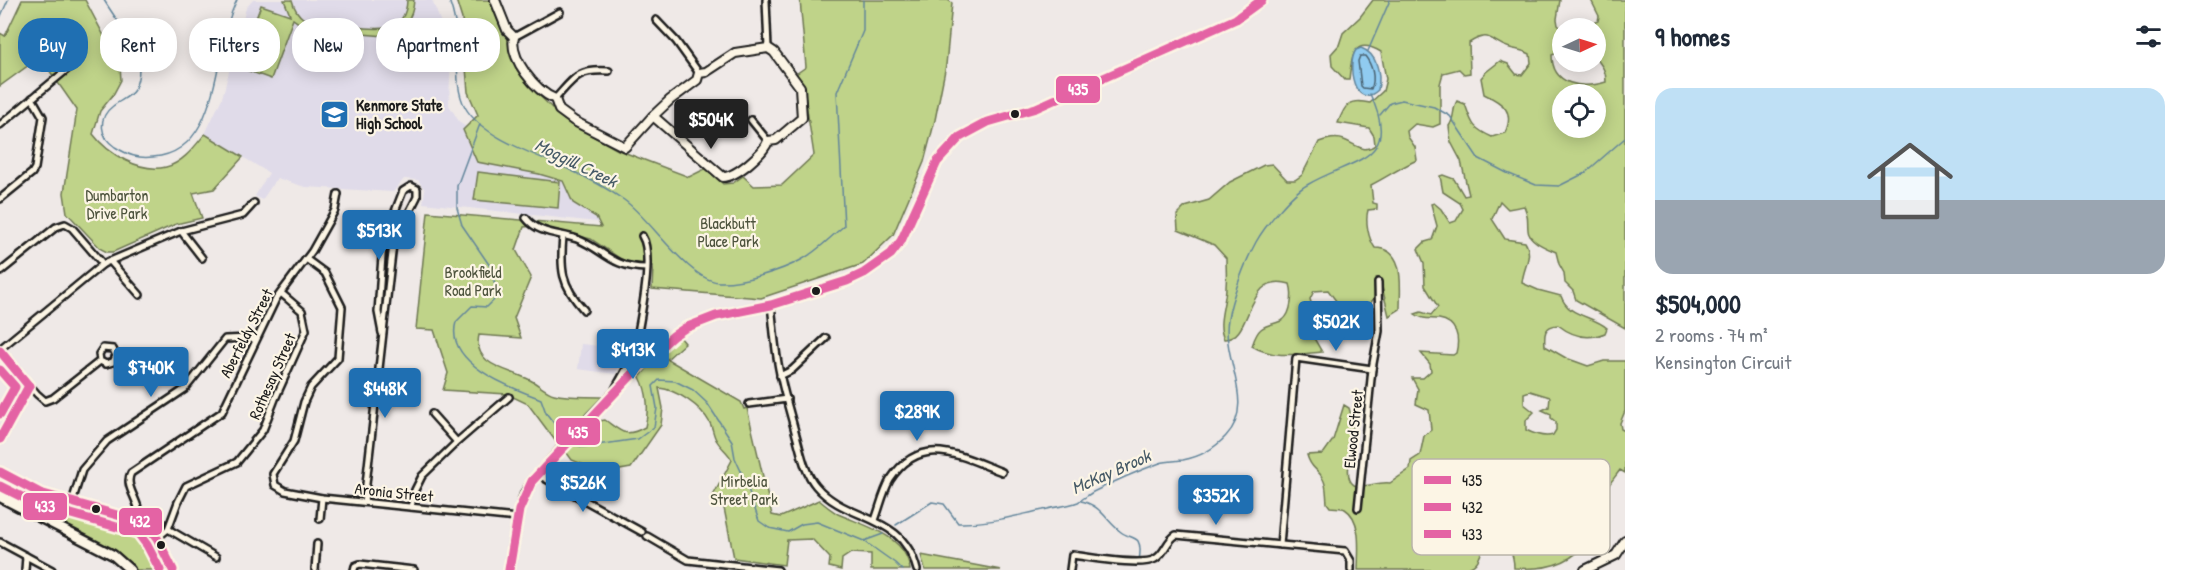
<!DOCTYPE html>
<html lang="en">
<head>
<meta charset="utf-8">
<style>
  :root { --surface:#fff; --page:#f2f2f3; --text:#1f2937; --muted:#747a83; --line:#e0e1e3; --accent:#1f6fb2 }
  body { margin:0; font-family:"Patrick Hand",sans-serif; background:var(--page); color:var(--text); height:100vh; display:flex; flex-direction:column; font-size:22px; white-space:nowrap }
  * { box-sizing:border-box; margin:0 }
  p { font-size:20px; color:var(--muted) }
  .icon { flex:none; width:33px; height:33px; fill:none; stroke:currentColor; stroke-width:2; stroke-linecap:round; stroke-linejoin:round }
  .map { position:relative; flex:1; overflow:hidden }
  .details { display:flex; flex-direction:column; background:var(--surface); width:570px }
  .details>* { flex:none }
  .top-card { position:absolute; left:18px; top:18px; width:570px; height:54px; display:flex; gap:12px }
  .needle { width:39px; rotate:86deg }
  .fabs { position:absolute; left:1552px; top:18px; display:grid; gap:12px }
  .fabs a { display:grid; place-items:center; width:54px; height:54px; border-radius:50%; background:var(--surface); box-shadow:0 3px 15px #0003; font-size:30px }
  .price { position:absolute; translate:-50% -51px; padding:0 14px; border-radius:6px; background:var(--accent); color:#fff; font-size:20px; line-height:39px; filter:drop-shadow(0 2px 3px #0008) }
  .price::after { content:''; position:absolute; left:50%; top:36px; width:18px; height:14px; margin-left:-9px; background:inherit; clip-path:polygon(0 0,100% 0,50% 100%) }
  .price.selected { background:#222; color:#fff }
  ul { padding:0; list-style:none }
  li { display:grid; align-content:center; gap:12px; height:318px; padding:0 30px }
  li+li { border-top:2px solid var(--line) }
  li span { display:grid; place-items:center; height:186px; border-radius:18px; color:#555 }
  li>.icon { margin-inline-start:auto }
  span .icon { width:108px; height:108px; fill:#fffc; stroke-width:1 }
  li b { font-size:26px }
  h2 { display:flex; justify-content:space-between; align-items:center; height:72px; padding:0 30px; font-size:26px }
  .pill { padding:0 21px; border-radius:24px; background:var(--surface); box-shadow:0 3px 15px #0003; font-size:21px; line-height:54px }
  .pill.selected { background:var(--accent); color:#fff }
  main { display:flex; flex:1; min-height:0 }
  .map>svg:first-child { display:block }
</style>
</head>
<body>
<main>
<div class="map">
<svg width="1625" height="570" viewBox="0 0 1625 570">
  <rect width="100%" height="100%" fill="#efe9e7"/>
  <filter id="ink" filterUnits="userSpaceOnUse"><feTurbulence type="fractalNoise" baseFrequency=".0167" numOctaves="2"/><feDisplacementMap in="SourceGraphic" scale="12" xChannelSelector="R" yChannelSelector="G"/><feConvolveMatrix kernelMatrix="1 2 1 2 8 2 1 2 1" color-interpolation-filters="sRGB"/></filter>
  <g filter="url(#ink)">
    <!-- built -->
    <g fill="#e0dbe9">
      <path d="M253 0H432L451 48 449 105 460 123 511 156 572 178 624 225 423 203 425 190 418 180 404 179 393 192 305 187 277 178 262 200 255 196 269 173 205 134 222 98 246 8Z"/>
      <path d="M581 344 628 349 615 374 578 369Z"/>
    </g>
    <!-- green -->
    <g fill="#bfd389" stroke="#6e7852" stroke-width="1.5" fill-rule="evenodd">
      <path d="M22 0H85L120 66 121 80 113 95 100 111 93 134C108 154 140 173 166 167 183 163 195 146 205 134L243 157 214 189 193 193 202 218 176 224 113 252H107L101 249 67 213 64 193 77 110 40 57 0 86V33L5 36Z"/>
      <path d="M284 0H292C294 8 297 14 304 19 315 25 329 24 341 25 367 28 406 39 407 0H414C413 19 403 32 385 36L314 30 304 27 293 19 271 79 238 67 261 5 290 15Z"/>
      <path d="M456 0H491L526 82 564 120 618 150 689 177 707 168 723 184 733 183 743 176 754 186 782 185 814 155 803 84 796 74 806 67 800 0H948L952 3 946 65 935 120 924 162 893 235 863 264 761 298 652 289 653 266 624 261 591 239 536 226 524 227 516 250 531 277 514 318 521 338 479 335C472 366 509 369 530 380 538 384 546 392 554 394 569 398 587 396 602 397L557 443 528 404 507 394 443 390 448 373 434 330 416 329 428 212 601 227 596 217 573 203 563 181 539 174 477 162 463 130 478 115 468 92 462 19Z"/>
      <path d="M1373 0H1560L1557 19 1558 25 1563 30V54L1557 53 1552 55C1552 86 1582 89 1606 82 1606 71 1603 67 1596 58V50L1599 44 1596 28H1584V26L1598 21 1599 16 1591 0H1625V328L1576 300 1573 291 1565 283 1564 273 1559 264 1556 252C1547 248 1528 241 1528 230 1527 217 1529 219 1524 206L1508 209 1500 201 1492 219 1505 239 1525 242C1534 256 1523 267 1522 283L1538 290 1561 296C1568 317 1592 315 1607 328L1605 333C1587 341 1572 336 1558 325 1544 326 1544 334 1545 346L1566 358 1588 366 1604 361H1625V411L1620 423 1621 429 1625 431V473L1620 470C1615 477 1608 485 1604 493 1596 507 1596 527 1587 541 1571 566 1541 570 1514 568 1514 553 1507 540 1496 530 1480 537 1485 561 1470 567 1467 569 1463 569 1460 570H1358C1358 553 1363 520 1345 509 1341 507 1335 508 1330 507L1327 503C1326 495 1327 486 1323 479 1318 468 1311 470 1307 455L1323 454 1333 440 1344 405 1349 408C1352 417 1353 426 1353 436 1353 447 1342 478 1354 485 1362 489 1379 481 1390 483L1410 469 1411 461 1420 455 1424 436 1431 430 1429 410 1416 404 1418 389 1412 378H1423L1431 371 1430 364 1421 353 1453 355 1456 353C1460 338 1457 322 1439 319 1430 318 1423 320 1415 314L1421 312 1431 315 1438 307 1425 286 1424 263 1418 249 1425 242 1432 240 1437 226 1431 204 1434 203 1441 209 1450 223 1456 221 1463 209 1460 203 1443 192 1440 176 1443 175 1454 179 1464 196 1469 195 1461 161 1451 142 1449 126C1455 118 1452 109 1457 101L1465 104C1472 124 1472 128 1492 137L1505 133C1515 111 1503 103 1484 94L1481 78 1486 72 1500 61 1508 64 1516 74 1522 75 1531 63 1530 54C1523 50 1517 50 1510 48 1490 42 1491 29 1469 43L1470 73 1464 74 1459 69 1443 73 1440 84V124L1433 127 1415 124 1407 131 1408 137 1415 147 1417 160C1401 167 1387 177 1371 185L1373 203 1377 204V209L1368 210C1365 221 1368 238 1375 248 1406 248 1400 287 1400 309L1389 316 1382 287 1369 305H1361L1342 309 1328 290 1314 291 1310 299 1315 317V340L1322 352C1298 354 1274 359 1252 346 1254 340 1256 333 1261 329 1267 324 1276 324 1283 320 1292 313 1293 293 1290 284 1244 270 1254 340 1224 339 1216 324 1226 303 1226 287 1227 277 1226 268 1226 258L1214 245 1178 230 1177 215 1185 207 1209 200 1230 182 1264 165 1272 164 1287 180H1295L1302 175 1319 142C1326 139 1337 137 1344 140 1355 144 1364 154 1375 145L1374 136 1369 128 1338 123C1345 104 1349 98 1370 103L1383 91 1386 79 1381 52C1353 35 1351 58 1349 80H1345L1332 66 1331 54 1339 45 1343 33 1360 17ZM1563 94H1596V128H1563ZM1530 391 1550 397 1549 407 1542 410 1551 414V418L1556 422V430L1553 435C1544 438 1534 434 1526 430V420L1534 412 1524 404V393Z"/>
      <path d="M478 172 560 182 558 208 474 200Z"/>
      <path d="M680 337 685 343 667 359 741 402 744 409 747 408 772 515 781 517 819 500C825 505 831 510 838 514 864 526 907 535 910 570H871V554L851 553 842 559 841 570 829 567 830 558 812 539 787 540 784 565 734 558 723 503 713 496 732 460C728 452 721 448 717 441 713 436 713 428 710 423 701 406 677 390 659 388L663 408 661 425 631 468 603 473 572 460 564 449 593 422 605 420C622 432 625 438 645 427 649 411 648 392 640 377L654 360Z"/>
      <path d="M0 479 26 492 59 505 140 530 158 554 165 570H136L117 553 0 492Z"/>
      <path d="M921 555 1001 570H925Z"/>
    </g>
    <!-- water -->
    <path fill="#90cbf0" stroke="#62859b" stroke-width="1.5" d="M1361 48C1378 54 1381 75 1378 90 1354 112 1346 64 1356 50Z"/>
    <g fill="none" stroke-linecap="round" stroke-linejoin="round">
      <!-- shore -->
      <path stroke="#4a6271" stroke-width="1.5" d="M1360 56H1365C1372 65 1376 78 1371 89L1363 88 1361 86 1358 61Z"/>
      <!-- stream -->
      <g stroke="#62859b" stroke-width="1.5">
        <path d="M104 0C114 17 140 49 139 68 139 74 137 84 134 90 129 98 120 100 113 106 97 118 100 137 115 147 128 155 138 159 153 157 223 152 212 47 237 0"/>
        <path d="M449 0C454 14 457 29 457 44 458 64 455 89 465 107 483 139 541 156 572 171 590 179 608 189 624 200 650 218 688 280 719 282 742 283 781 271 801 260 817 252 830 237 844 226L837 92 863 31V0"/>
        <path d="M0 18 8 0"/>
        <path d="M1368 51 1390 0"/>
        <path d="M1380 115 1390 103 1402 100 1434 107 1450 116 1478 158 1507 173 1536 185 1559 186 1585 173 1625 138"/>
        <path d="M480 124 457 186V208L462 225 490 266 495 285 494 300 487 307 472 306 456 322C444 364 512 388 541 399L546 413 567 440"/>
        <path d="M570 443 583 447 638 439 654 427 657 408 653 386 659 380 675 381 693 390 707 403 732 441 735 458 745 480 759 521 769 528 788 532 802 524 817 522 864 541 895 563 902 570"/>
        <path d="M1081 501C1101 505 1106 521 1121 532 1126 536 1135 537 1138 541 1141 546 1140 555 1139 560"/>
        <path d="M896 525 932 502 944 504 958 523C987 524 1014 516 1043 510 1054 507 1067 506 1078 502 1083 499 1088 495 1093 492 1115 481 1138 471 1160 463 1167 461 1175 461 1183 460 1199 457 1215 448 1226 436 1257 403 1221 359 1228 319 1231 299 1246 260 1256 242 1264 227 1292 193 1307 185 1352 158 1403 162 1370 94"/>
        <path d="M864 541 883 534"/>
      </g>
      <defs>
        <g id="street">
          <path d="M766 0 768 48"/>
          <path d="M656 20 676 41 699 73"/>
          <path d="M514 37 560 12"/>
          <path d="M555 99C575 77 577 69 609 71"/>
          <path d="M751 120 768 141"/>
          <path d="M0 125 70 67 71 59 57 33"/>
          <path d="M0 199 32 173 35 168 43 117 32 98"/>
          <path d="M526 218C538 234 559 233 577 239 605 250 610 267 646 268"/>
          <path d="M181 231 202 258"/>
          <path d="M563 236C560 269 561 285 584 310"/>
          <path d="M306 259 325 273 342 307 338 358 311 387 304 402 294 441 273 474 275 485 285 491 322 498 517 518"/>
          <path d="M110 261 140 295"/>
          <path d="M0 272 56 227 65 224 72 228 103 264"/>
          <path d="M771 305C774 329 775 354 781 378 785 397 791 416 796 435 801 452 804 472 816 486 847 523 903 512 917 570"/>
          <path d="M0 349 103 264 181 231 243 215 254 203"/>
          <path d="M0 351 37 394 45 401 53 398 100 361 99 354 103 348 113 349 116 356 113 362 106 364 100 361"/>
          <path d="M641 365 634 357C637 330 656 258 642 236"/>
          <path d="M780 376 792 370 826 338"/>
          <path d="M615 389 634 355"/>
          <path d="M749 404 787 399"/>
          <path d="M432 414 457 442"/>
          <path d="M0 439 29 386"/>
          <path d="M0 472 40 493 145 523 157 538 173 570"/>
          <path d="M537 474 642 532"/>
          <path d="M72 502 82 470 107 441 185 389 225 339 251 338 255 340"/>
          <path d="M364 502 393 244 417 197V189L411 186 403 191 383 242 378 312 382 333"/>
          <path d="M411 507 415 490 422 476 457 442 509 397"/>
          <path d="M1358 508 1372 369 1379 331 1378 282"/>
          <path d="M320 519 322 498"/>
          <path d="M139 520C142 502 123 487 131 473L222 412 276 299 312 251 335 210 338 194"/>
          <path d="M875 520C880 507 883 492 890 480 921 432 960 456 1002 472"/>
          <path d="M168 529 216 557"/>
          <path d="M647 536 688 560 778 570"/>
          <path d="M157 538 168 529 178 502 186 486 237 462 263 430 275 399 306 330 302 311 281 293"/>
          <path d="M0 542 52 570"/>
          <path d="M1280 545 1296 358 1372 369"/>
          <path d="M25 570 26 556"/>
          <path d="M315 570 317 544"/>
          <path d="M354 570 355 566 360 564 414 570"/>
          <path d="M1070 570 1072 555C1090 557 1141 567 1155 559 1165 554 1166 541 1176 535L1345 551 1351 561V570"/>
        </g>
        <g id="secondary">
          <path d="M495 0 507 30 514 37C509 59 536 91 555 99L559 110 574 121 625 147 653 116"/>
          <path d="M768 48 774 52 800 87 802 118 776 140 768 141C764 153 736 177 723 177L653 116 670 100 697 80 699 73 706 72 735 53Z"/>
          <path d="M509 570 519 510 525 493 532 481 576 432 641 365 673 336 685 328 716 316 771 305 847 281 864 273 891 254 901 241 937 162 960 137 988 122 1036 108 1236 19 1262 0"/>
          <path d="M1585 570 1616 555 1625 541"/>
        </g>
        <path id="primary" d="M0 497 113 555 130 570"/>
      </defs>
      <!-- street casing -->
      <use href="#street" stroke="#1c1c1c" stroke-width="10"/>
      <!-- secondary casing -->
      <use href="#secondary" stroke="#1c1c1c" stroke-width="12"/>
      <!-- primary casing -->
      <use href="#primary" stroke="#1c1c1c" stroke-width="13"/>
      <!-- street -->
      <use href="#street" stroke="#fcf5e5" stroke-width="5"/>
      <!-- secondary -->
      <use href="#secondary" stroke="#fcf5e5" stroke-width="8"/>
      <!-- primary -->
      <use href="#primary" stroke="#fcf5e5" stroke-width="8"/>
      <defs>
        <path id="bus-1" d="M509 570 519 510 532 481 641 365 673 336 685 328 716 316 771 305 847 281 864 273 891 254 901 241 937 162 960 137 988 122 1036 108 1236 19 1262 0"/>
        <g id="bus-2">
          <path d="M0 351 29 386"/>
          <path d="M0 439 29 386"/>
          <path d="M0 472 40 493 145 523 157 538 173 570"/>
        </g>
        <g id="bus-3">
          <path d="M0 370 15 387 0 414"/>
          <path d="M0 486 36 504 138 533 147 545 160 570"/>
        </g>
      </defs>
      <!-- bus-1 casing -->
      <use href="#bus-1" stroke="#fcf5e5" stroke-width="14"/>
      <!-- bus-2 casing -->
      <use href="#bus-2" stroke="#fcf5e5" stroke-width="14"/>
      <!-- bus-3 casing -->
      <use href="#bus-3" stroke="#fcf5e5" stroke-width="14"/>
      <!-- bus-1 -->
      <use href="#bus-1" stroke="#e463a4" stroke-width="9"/>
      <!-- bus-2 -->
      <use href="#bus-2" stroke="#e463a4" stroke-width="9"/>
      <!-- bus-3 -->
      <use href="#bus-3" stroke="#e463a4" stroke-width="9"/>
    </g>
  </g>
  <!-- icons -->
  <defs>
    <symbol id="school-square" viewBox="-11 -11 22 22"><rect x="-9" y="-9" width="18" height="18" rx="4" fill="#1f6fb2" stroke="#fcf5e5"/><path d="M0-5L7-2L0 1L-7-2ZM-4 1L0 2.5L4 1V4Q0 6-4 4Z" fill="#fff"/></symbol>
  </defs>
  <g fill-rule="evenodd">
    <use href="#school-square" x="318" y="98" width="33" height="33"/>
  </g>
  <!-- markers -->
  <g fill="#1c1c1c" stroke="#fcf5e5" stroke-width="2">
    <circle cx="1015" cy="114" r="5"/>
    <circle cx="816" cy="291" r="5"/>
    <circle cx="96" cy="509" r="5"/>
    <circle cx="161" cy="545" r="5"/>
  </g>
  <g text-anchor="middle" stroke-width="4.5" stroke-linejoin="round" paint-order="stroke">
    <!-- poi labels -->
    <g font-size="16" font-weight="bold" fill="#1c1c1c" stroke="#fcf5e5" text-anchor="start">
      <text x="356" y="111">Kenmore State<tspan x="356" dy="18">High School</tspan></text>
    </g>
    <!-- park labels -->
    <g font-size="16" fill="#4d533d" stroke="#fcf5e5">
      <text x="117" y="201">Dumbarton<tspan x="117" dy="18">Drive Park</tspan></text>
      <text x="728" y="229">Blackbutt<tspan x="728" dy="18">Place Park</tspan></text>
      <text x="473" y="278">Brookfield<tspan x="473" dy="18">Road Park</tspan></text>
      <text x="744" y="487">Mirbelia<tspan x="744" dy="18">Street Park</tspan></text>
    </g>
    <!-- street labels -->
    <g font-size="16" fill="#1c1c1c" stroke="#fcf5e5">
      <text transform="translate(246 333) rotate(-63)" y="6">Aberfeldy Street</text>
      <text transform="translate(272 376) rotate(-66)" y="6">Rothesay Street</text>
      <text transform="translate(1353 429) rotate(-84)" y="6">Elwood Street</text>
      <text transform="translate(394 492) rotate(6)" y="6">Aronia Street</text>
    </g>
    <!-- water labels -->
    <g font-size="18" font-style="italic" fill="#455966" stroke="#fcf5e5">
      <text transform="translate(576 163) rotate(26)" y="6">Moggill Creek</text>
      <text transform="translate(1111 472) rotate(-24)" y="6">McKay Brook</text>
    </g>
  </g>
  <!-- legend -->
  <rect x="1412" y="459" width="198" height="96" rx="9" fill="#fcf5e5" stroke="#b9b4a9" stroke-width="1.5"/>
  <rect x="1424" y="476" width="27" height="8" fill="#e463a4"/>
  <rect x="1424" y="503" width="27" height="8" fill="#e463a4"/>
  <rect x="1424" y="530" width="27" height="8" fill="#e463a4"/>
  <g font-size="16" fill="#1c1c1c">
    <text x="1462" y="486">435</text>
    <text x="1462" y="513">432</text>
    <text x="1462" y="540">433</text>
  </g>
  <g stroke="#fcf5e5" stroke-width="2">
    <rect x="1055" y="75" width="46" height="29" rx="6" fill="#e463a4"/>
    <rect x="555" y="417" width="46" height="29" rx="6" fill="#e463a4"/>
    <rect x="22" y="492" width="46" height="29" rx="6" fill="#e463a4"/>
    <rect x="118" y="507" width="45" height="29" rx="6" fill="#e463a4"/>
  </g>
  <g font-size="16" text-anchor="middle" font-weight="bold" fill="#fff">
    <text x="1078" y="95">435</text>
    <text x="578" y="438">435</text>
    <text x="45" y="512">433</text>
    <text x="140" y="527">432</text>
  </g>
</svg>
<div class="fabs">
<a><svg class="needle" viewBox="-14 -14 28 28"><path d="M0-13l5 13h-10z" fill="#e53935"/><path d="M0 13l5-13h-10z" fill="#747a83"/></svg></a>
<a><svg class="icon" aria-label="locate" viewBox="0 0 24 24"><circle cx="12" cy="12" r="6"/><path d="M12 2v4M12 18v4M2 12h4M18 12h4"/></svg></a>
</div>
<b class="price selected" style="left:711px;top:150px">$504K</b>
<b class="price" style="left:379px;top:261px">$513K</b>
<b class="price" style="left:1336px;top:352px">$502K</b>
<b class="price" style="left:633px;top:380px">$413K</b>
<b class="price" style="left:151px;top:398px">$740K</b>
<b class="price" style="left:385px;top:419px">$448K</b>
<b class="price" style="left:917px;top:442px">$289K</b>
<b class="price" style="left:583px;top:513px">$526K</b>
<b class="price" style="left:1216px;top:526px">$352K</b>
<div class="top-card">
<a class="pill selected">Buy</a>
<a class="pill">Rent</a>
<a class="pill">Filters</a>
<a class="pill">New</a>
<a class="pill">Apartment</a>
</div>
</div>
<section class="details">
<h2>9 homes<svg class="icon" aria-label="filters" viewBox="0 0 24 24"><path d="M4 7h16M4 17h16"/><circle cx="9" cy="7" r="2"/><circle cx="15" cy="17" r="2"/></svg></h2>
<ul>
<li><span style="background:linear-gradient(#bfe0f5 60%,#9aa5b1 0)"><svg class="icon" aria-label="home" viewBox="0 0 24 24"><path d="M3 11l9-7 9 7M6 9v11h12V9"/></svg></span><div><b>$504,000</b><p>2 rooms · 74 m²</p><p>Kensington Circuit</p></div></li>
</ul>
</section>
</main>
</body>
</html>
